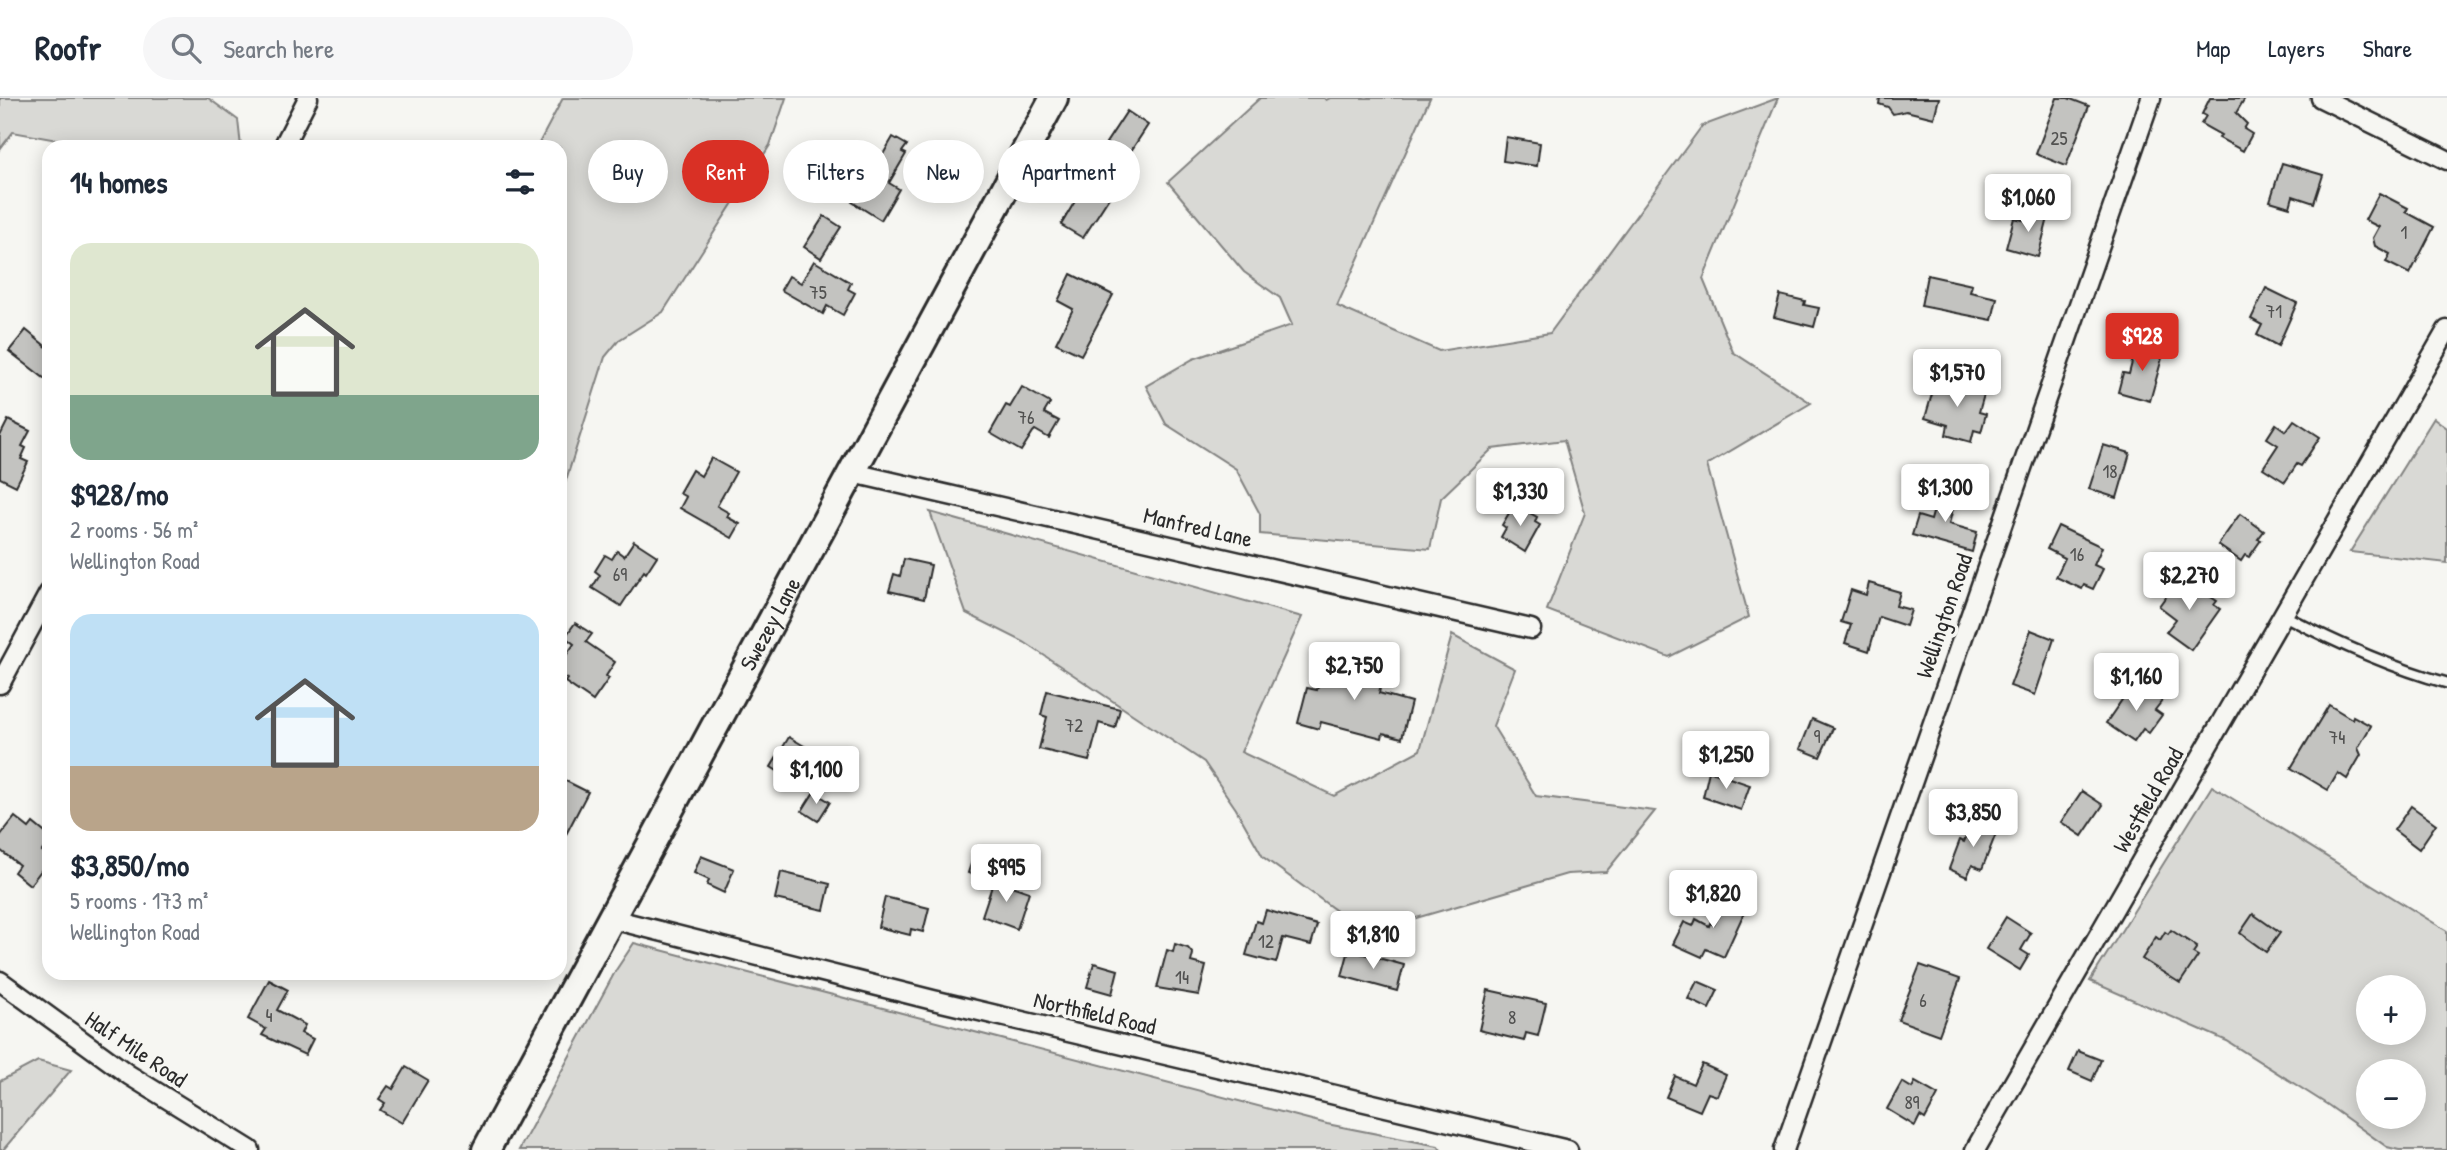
<!DOCTYPE html>
<html lang="en">
<head>
<meta charset="utf-8">
<style>
  :root { --surface:#fff; --page:#f6f6f7; --text:#1f2937; --muted:#747a83; --line:#e0e1e3; --accent:#d93025 }
  body { margin:0; font-family:"Patrick Hand",sans-serif; background:var(--page); color:var(--text); height:100vh; display:flex; flex-direction:column; font-size:26px; white-space:nowrap }
  * { box-sizing:border-box; margin:0 }
  p { font-size:23px; color:var(--muted) }
  .icon { flex:none; width:38px; height:38px; fill:none; stroke:currentColor; stroke-width:2; stroke-linecap:round; stroke-linejoin:round }
  .map { position:relative; flex:1; overflow:hidden }
  .panel { position:absolute; left:42px; top:42px; width:525px; height:840px; display:flex; flex-direction:column; background:var(--surface); border-radius:21px; box-shadow:0 4px 18px #0003 }
  .panel>* { flex:none }
  .hud { position:absolute; left:588px; top:42px; width:665px; height:63px; display:flex; gap:14px }
  .controls { position:absolute; left:2356px; top:877px; display:grid; gap:14px }
  .controls a { display:grid; place-items:center; width:70px; height:70px; border-radius:50%; background:var(--surface); box-shadow:0 4px 18px #0003; font-size:35px }
  .price { position:absolute; translate:-50% -60px; padding:0 16px; border-radius:7px; background:#fff; color:#222; font-size:23px; line-height:46px; filter:drop-shadow(0 2px 4px #0008) }
  .price::after { content:''; position:absolute; left:50%; top:42px; width:21px; height:16px; margin-left:-10px; background:inherit; clip-path:polygon(0 0,100% 0,50% 100%) }
  .price.current { background:var(--accent); color:#fff }
  ul { padding:0; list-style:none }
  li { display:grid; align-content:center; gap:14px; height:371px; padding:0 28px }
  li span { display:grid; place-items:center; height:217px; border-radius:21px; color:#555 }
  li>.icon { margin-inline-start:auto }
  span .icon { width:126px; height:126px; fill:#fffc; stroke-width:1 }
  li b { font-size:30px }
  h2 { display:flex; justify-content:space-between; align-items:center; height:84px; padding:0 28px; font-size:30px }
  .chip { padding:0 24px; border-radius:32px; background:var(--surface); box-shadow:0 4px 18px #0003; font-size:24px; line-height:63px }
  .chip.current { background:var(--accent); color:#fff }
  header { display:flex; align-items:center; gap:42px; box-sizing:border-box; height:98px; padding:0 35px; background:var(--surface); border-bottom:2px solid var(--line) }
  header strong { font-size:33px }
  nav { display:flex; gap:38px; margin-inline-start:auto; font-size:24px }
  .search { width:490px; height:63px; background:var(--page); display:flex; align-items:center; gap:18px; box-sizing:border-box; padding:0 24px; border-radius:38px; color:var(--muted); font-size:26px }
  .map>svg:first-child { display:block }
</style>
</head>
<body>
<header>
<strong>Roofr</strong>
<div class="search"><svg class="icon" aria-label="search" viewBox="0 0 24 24"><circle cx="10" cy="10" r="6"/><path d="M15 15l6 6"/></svg>Search here</div>
<nav><a>Map</a><a>Layers</a><a>Share</a></nav>
</header>
<div class="map">
<svg width="2447" height="1052" viewBox="0 0 2447 1052">
  <rect width="100%" height="100%" fill="#f6f6f2"/>
  <filter id="ink" filterUnits="userSpaceOnUse"><feTurbulence type="fractalNoise" baseFrequency=".0143" numOctaves="2"/><feDisplacementMap in="SourceGraphic" scale="14" xChannelSelector="R" yChannelSelector="G"/><feConvolveMatrix kernelMatrix="1 2 1 2 8 2 1 2 1" color-interpolation-filters="sRGB"/></filter>
  <g filter="url(#ink)">
    <!-- green -->
    <g fill="#d9d9d5" stroke="#828280" stroke-width="2" fill-rule="evenodd">
      <path d="M0 0H208L238 22 241 49H96L13 34 0 51Z"/>
      <path d="M563 0H786L770 47 663 214 619 242 605 259 560 401V49H537Z"/>
      <path d="M1260 0H1324L1326 2 1330 0H1430L1337 208 1439 253 1550 235 1702 28 1778 0 1703 181 1733 254 1811 305 1707 367 1749 519 1669 559 1547 512 1585 415 1564 342 1492 351 1441 400 1430 451 1260 436V416L1236 371 1166 326 1146 288 1193 261 1292 227 1280 200 1244 174 1168 84Z"/>
      <path d="M2434 320 2447 330V465L2350 454Z"/>
      <path d="M930 414 1302 519 1241 654 1334 698 1420 652 1452 537 1515 571 1493 628 1536 698 1655 713 1606 774 1567 776 1406 823 1338 814 1263 759 1236 711 1204 664 1024 544 966 515Z"/>
      <path d="M2212 688 2447 833V1052H2399L2387 1049 2328 1007 2227 943 2090 883ZM2368 889H2413V934H2368ZM2368 973H2413V1018H2368Z"/>
      <path d="M634 845 1327 1026 1438 1048 1441 1052H519L616 872Z"/>
      <path d="M38 963 71 972 3 1052H0V983Z"/>
    </g>
    <!-- building -->
    <g fill="#c3c3c0" stroke="#2b2b2b" stroke-width="2">
      <path d="M1880 0H1939L1934 20 1906 13 1893 16 1888 9 1879 6Z"/>
      <path d="M2057 0H2068L2089 8 2066 68 2036 56Z"/>
      <path d="M2210 0H2245L2236 15 2247 26 2244 31 2252 36 2243 53 2219 40 2221 37 2201 26 2206 18 2202 16Z"/>
      <path d="M1127 13 1148 27 1127 59 1106 45Z"/>
      <path d="M893 39 907 47 902 54 906 56 889 85 899 91 881 122 852 104 869 75 861 71 873 52 882 58Z"/>
      <path d="M1506 39 1540 45 1537 68 1503 63Z"/>
      <path d="M2282 65 2323 77 2314 105 2293 98 2290 109 2270 103Z"/>
      <path d="M1088 81 1112 95 1083 140 1061 127Z"/>
      <path d="M2379 95 2408 110 2406 114 2434 129 2410 176 2386 164 2390 156 2375 148 2373 140 2379 129 2365 122Z"/>
      <path d="M2025 114 2048 120 2038 159 2006 150 2014 120 2023 122Z"/>
      <path d="M824 118 841 129 821 160 804 149Z"/>
      <path d="M814 163 851 185 848 191 855 195 843 217 827 208 823 216 781 192 789 178 801 185Z"/>
      <path d="M1071 176 1113 197 1081 257 1056 245 1073 211 1058 203Z"/>
      <path d="M1927 177 1972 187 1970 194 1997 200 1992 222 1921 208Z"/>
      <path d="M2266 190 2297 205 2278 248 2257 237 2262 227 2251 221Z"/>
      <path d="M1780 197 1805 203 1804 207 1819 210 1814 229 1774 219Z"/>
      <path d="M26 232 49 251V284L9 253Z"/>
      <path d="M2137 245 2164 253 2150 303 2118 294 2123 275 2129 276Z"/>
      <path d="M1937 279 1985 293 1979 314 1986 316 1981 334 1974 332 1971 344 1946 337 1948 327 1925 320Z"/>
      <path d="M1022 289 1050 305 1044 315 1059 323 1049 340 1035 332 1033 334 1021 353 990 335 1006 307 1010 309Z"/>
      <path d="M8 322 30 333 22 348 26 350 21 361 28 364 16 388 0 380V338Z"/>
      <path d="M2294 322 2320 339 2301 368 2297 366 2285 384 2263 370 2278 347 2267 340 2276 326 2286 333Z"/>
      <path d="M2103 347 2130 355 2117 400 2089 391Z"/>
      <path d="M711 360 736 374 717 408 729 415 727 419 740 426 732 440 680 410 686 399 679 395 692 372 701 378Z"/>
      <path d="M1941 386 1958 391 1949 426 1977 434 1972 454 1912 437 1918 418 1931 422Z"/>
      <path d="M1519 409 1537 419 1535 424 1540 427 1525 454 1501 439 1506 430 1502 427 1512 410 1518 413Z"/>
      <path d="M2240 416 2264 433 2258 441 2261 442 2249 459 2245 457 2241 463 2218 447Z"/>
      <path d="M2058 428 2102 449 2094 467 2103 471 2093 491 2084 487 2082 491 2056 479 2065 460 2047 451Z"/>
      <path d="M634 443 657 458 646 475 644 473 621 508 592 490 600 477 595 473 605 457 612 461 617 453 624 458Z"/>
      <path d="M904 461 931 467 924 501 889 493 894 476 900 478Z"/>
      <path d="M2180 479 2217 503 2214 507 2220 511 2191 552 2166 534 2176 521 2159 508Z"/>
      <path d="M1869 485 1900 494 1896 508 1911 512 1906 528 1879 519 1869 553 1845 545 1851 527 1841 524 1851 492 1866 497Z"/>
      <path d="M575 525 592 536 586 544 615 564 606 578 609 580 593 603 565 584 567 581 560 577V566L574 546 565 539Z"/>
      <path d="M2031 532 2054 541 2035 597 2010 588Z"/>
      <path d="M1326 560 1384 574 1379 595 1411 604 1402 640 1383 635 1382 640 1321 624 1319 631 1298 625 1307 590 1317 592Z"/>
      <path d="M2135 583 2162 603 2155 612 2162 617 2149 635 2143 631 2134 644 2106 625Z"/>
      <path d="M1047 593 1120 611 1115 630 1099 625 1089 663 1039 651 1047 619 1041 617Z"/>
      <path d="M2329 607 2352 621 2353 618 2371 628 2358 650 2361 657 2347 681 2338 675 2328 692 2291 670Z"/>
      <path d="M1812 621 1833 630 1820 659 1800 651Z"/>
      <path d="M789 639 811 652 808 657 818 664 803 689 771 669Z"/>
      <path d="M1709 673 1750 687 1741 712 1703 699Z"/>
      <path d="M560 680 588 694 560 748Z"/>
      <path d="M2082 693 2103 707 2082 738 2061 724Z"/>
      <path d="M814 694 830 704 818 723 802 713Z"/>
      <path d="M2411 708 2436 726 2419 751 2394 732Z"/>
      <path d="M15 719 29 730 33 725 49 738V744L42 753 49 758V762L30 787 14 774 19 767 0 752V738Z"/>
      <path d="M1973 723 1997 733 1982 771 1972 767 1967 779 1949 771 1960 742 1964 744Z"/>
      <path d="M977 748 999 756 989 783 968 775Z"/>
      <path d="M701 758 734 771 724 795 707 787 709 782 694 775Z"/>
      <path d="M781 774 830 786 824 812 775 801Z"/>
      <path d="M994 782 1029 794 1017 831 982 818Z"/>
      <path d="M1729 795 1749 804 1724 859 1706 851 1702 859 1673 846 1684 824 1693 828 1696 821 1709 828 1710 825 1714 827Z"/>
      <path d="M885 799 929 810 923 834 911 831 910 837 878 829Z"/>
      <path d="M1266 812 1317 827 1311 847 1283 840 1276 865 1246 857 1256 823 1262 825Z"/>
      <path d="M2253 816 2280 835 2266 854 2240 835Z"/>
      <path d="M2006 819 2031 835 2021 852 2029 857 2020 872 1986 851Z"/>
      <path d="M2171 832 2197 849 2193 855 2198 858 2180 885 2142 861 2156 839 2160 842 2165 834 2168 836Z"/>
      <path d="M1175 846 1188 850 1193 856 1191 864 1206 868 1199 897 1157 890 1167 852 1173 854Z"/>
      <path d="M1349 852 1404 867 1397 893 1342 878Z"/>
      <path d="M1094 865 1118 872 1112 896 1087 889Z"/>
      <path d="M1920 867 1960 881 1939 937 1898 922Z"/>
      <path d="M269 882 288 892 277 912 305 927 301 935 313 941 305 957 262 937 266 931 248 921Z"/>
      <path d="M1697 883 1718 892 1709 911 1688 901Z"/>
      <path d="M1488 892 1546 905 1538 938 1526 935 1524 943 1479 932Z"/>
      <path d="M2078 953 2101 962 2092 983 2069 973Z"/>
      <path d="M1702 966 1726 977 1717 998 1708 995 1700 1013 1666 999 1675 978 1693 986Z"/>
      <path d="M406 969 428 982 402 1025 380 1012 385 1005 379 1001 388 988 393 991Z"/>
      <path d="M1902 984 1912 990 1915 984 1938 997 1925 1021 1920 1018 1915 1028 1887 1011Z"/>
    </g>
    <g fill="none" stroke-linecap="round" stroke-linejoin="round">
      <defs>
        <path id="lane" d="M2283 517C2336 545 2389 569 2447 585"/>
        <g id="street">
          <path d="M2321 0 2447 62"/>
          <path d="M283 49 308 0"/>
          <path d="M853 375 1531 531"/>
          <path d="M0 586 49 495"/>
          <path d="M612 821 933 902 1568 1052"/>
          <path d="M0 883 129 977 250 1052"/>
          <path d="M1784 1052 2151 0"/>
          <path d="M1975 1052 2447 232"/>
        </g>
        <g id="secondary">
          <path id="s1" d="M486 1052 1054 0"/>
        </g>
      </defs>
      <!-- lane casing -->
      <use href="#lane" stroke="#2b2b2b" stroke-width="14"/>
      <!-- street casing -->
      <use href="#street" stroke="#2b2b2b" stroke-width="23"/>
      <!-- secondary casing -->
      <use href="#secondary" stroke="#2b2b2b" stroke-width="32"/>
      <!-- lane -->
      <use href="#lane" stroke="#f6f6f2" stroke-width="9"/>
      <!-- street -->
      <use href="#street" stroke="#f6f6f2" stroke-width="18"/>
      <!-- secondary -->
      <use href="#secondary" stroke="#f6f6f2" stroke-width="26"/>
    </g>
  </g>
  <g text-anchor="middle" stroke-width="7" stroke-linejoin="round" paint-order="stroke">
    <!-- number labels -->
    <g font-size="19" fill="#515150">
      <text x="2059" y="47">25</text>
      <text x="2404" y="141">1</text>
      <text x="818" y="201">75</text>
      <text x="2274" y="220">71</text>
      <text x="1026" y="326">76</text>
      <text x="2110" y="380">18</text>
      <text x="2077" y="463">16</text>
      <text x="620" y="483">69</text>
      <text x="1074" y="634">72</text>
      <text x="1817" y="645">9</text>
      <text x="2337" y="646">74</text>
      <text x="1266" y="850">12</text>
      <text x="1182" y="886">14</text>
      <text x="1923" y="909">6</text>
      <text x="269" y="924">4</text>
      <text x="1512" y="926">8</text>
      <text x="1912" y="1011">89</text>
    </g>
    <!-- street labels -->
    <g font-size="23" fill="#2b2b2b" stroke="#f6f6f2">
      <text transform="translate(1198 429) rotate(13)" y="8">Manfred Lane</text>
      <text transform="translate(1944 518) rotate(-71)" y="8">Wellington Road</text>
      <text dy="8" stroke="none"><textPath href="#s1" startOffset="598">Swezey Lane</textPath></text>
      <text transform="translate(2148 702) rotate(-60)" y="8">Westfield Road</text>
      <text transform="translate(1095 915) rotate(13)" y="8">Northfield Road</text>
      <text transform="translate(136 951) rotate(34)" y="8">Half Mile Road</text>
    </g>
  </g>
</svg>
<div class="controls">
<a>+</a>
<a>−</a>
</div>
<b class="price" style="left:2028px;top:136px">$1,060</b>
<b class="price current" style="left:2142px;top:275px">$928</b>
<b class="price" style="left:1957px;top:311px">$1,570</b>
<b class="price" style="left:1945px;top:426px">$1,300</b>
<b class="price" style="left:1520px;top:430px">$1,330</b>
<b class="price" style="left:2189px;top:514px">$2,270</b>
<b class="price" style="left:1354px;top:604px">$2,750</b>
<b class="price" style="left:2136px;top:615px">$1,160</b>
<b class="price" style="left:1726px;top:693px">$1,250</b>
<b class="price" style="left:816px;top:708px">$1,100</b>
<b class="price" style="left:1973px;top:751px">$3,850</b>
<b class="price" style="left:1006px;top:806px">$995</b>
<b class="price" style="left:1713px;top:832px">$1,820</b>
<b class="price" style="left:1373px;top:873px">$1,810</b>
<div class="hud">
<a class="chip">Buy</a>
<a class="chip current">Rent</a>
<a class="chip">Filters</a>
<a class="chip">New</a>
<a class="chip">Apartment</a>
</div>
<section class="panel">
<h2>14 homes<svg class="icon" aria-label="filters" viewBox="0 0 24 24"><path d="M4 7h16M4 17h16"/><circle cx="9" cy="7" r="2"/><circle cx="15" cy="17" r="2"/></svg></h2>
<ul>
<li><span style="background:linear-gradient(#dfe7d0 70%,#7fa58c 0)"><svg class="icon" aria-label="home" viewBox="0 0 24 24"><path d="M3 11l9-7 9 7M6 9v11h12V9"/></svg></span><div><b>$928/mo</b><p>2 rooms · 56 m²</p><p>Wellington Road</p></div></li>
<li><span style="background:linear-gradient(#bfe0f5 70%,#b9a48a 0)"><svg class="icon" aria-label="home" viewBox="0 0 24 24"><path d="M3 11l9-7 9 7M6 9v11h12V9"/></svg></span><div><b>$3,850/mo</b><p>5 rooms · 173 m²</p><p>Wellington Road</p></div></li>
</ul>
</section>
</div>
</body>
</html>
